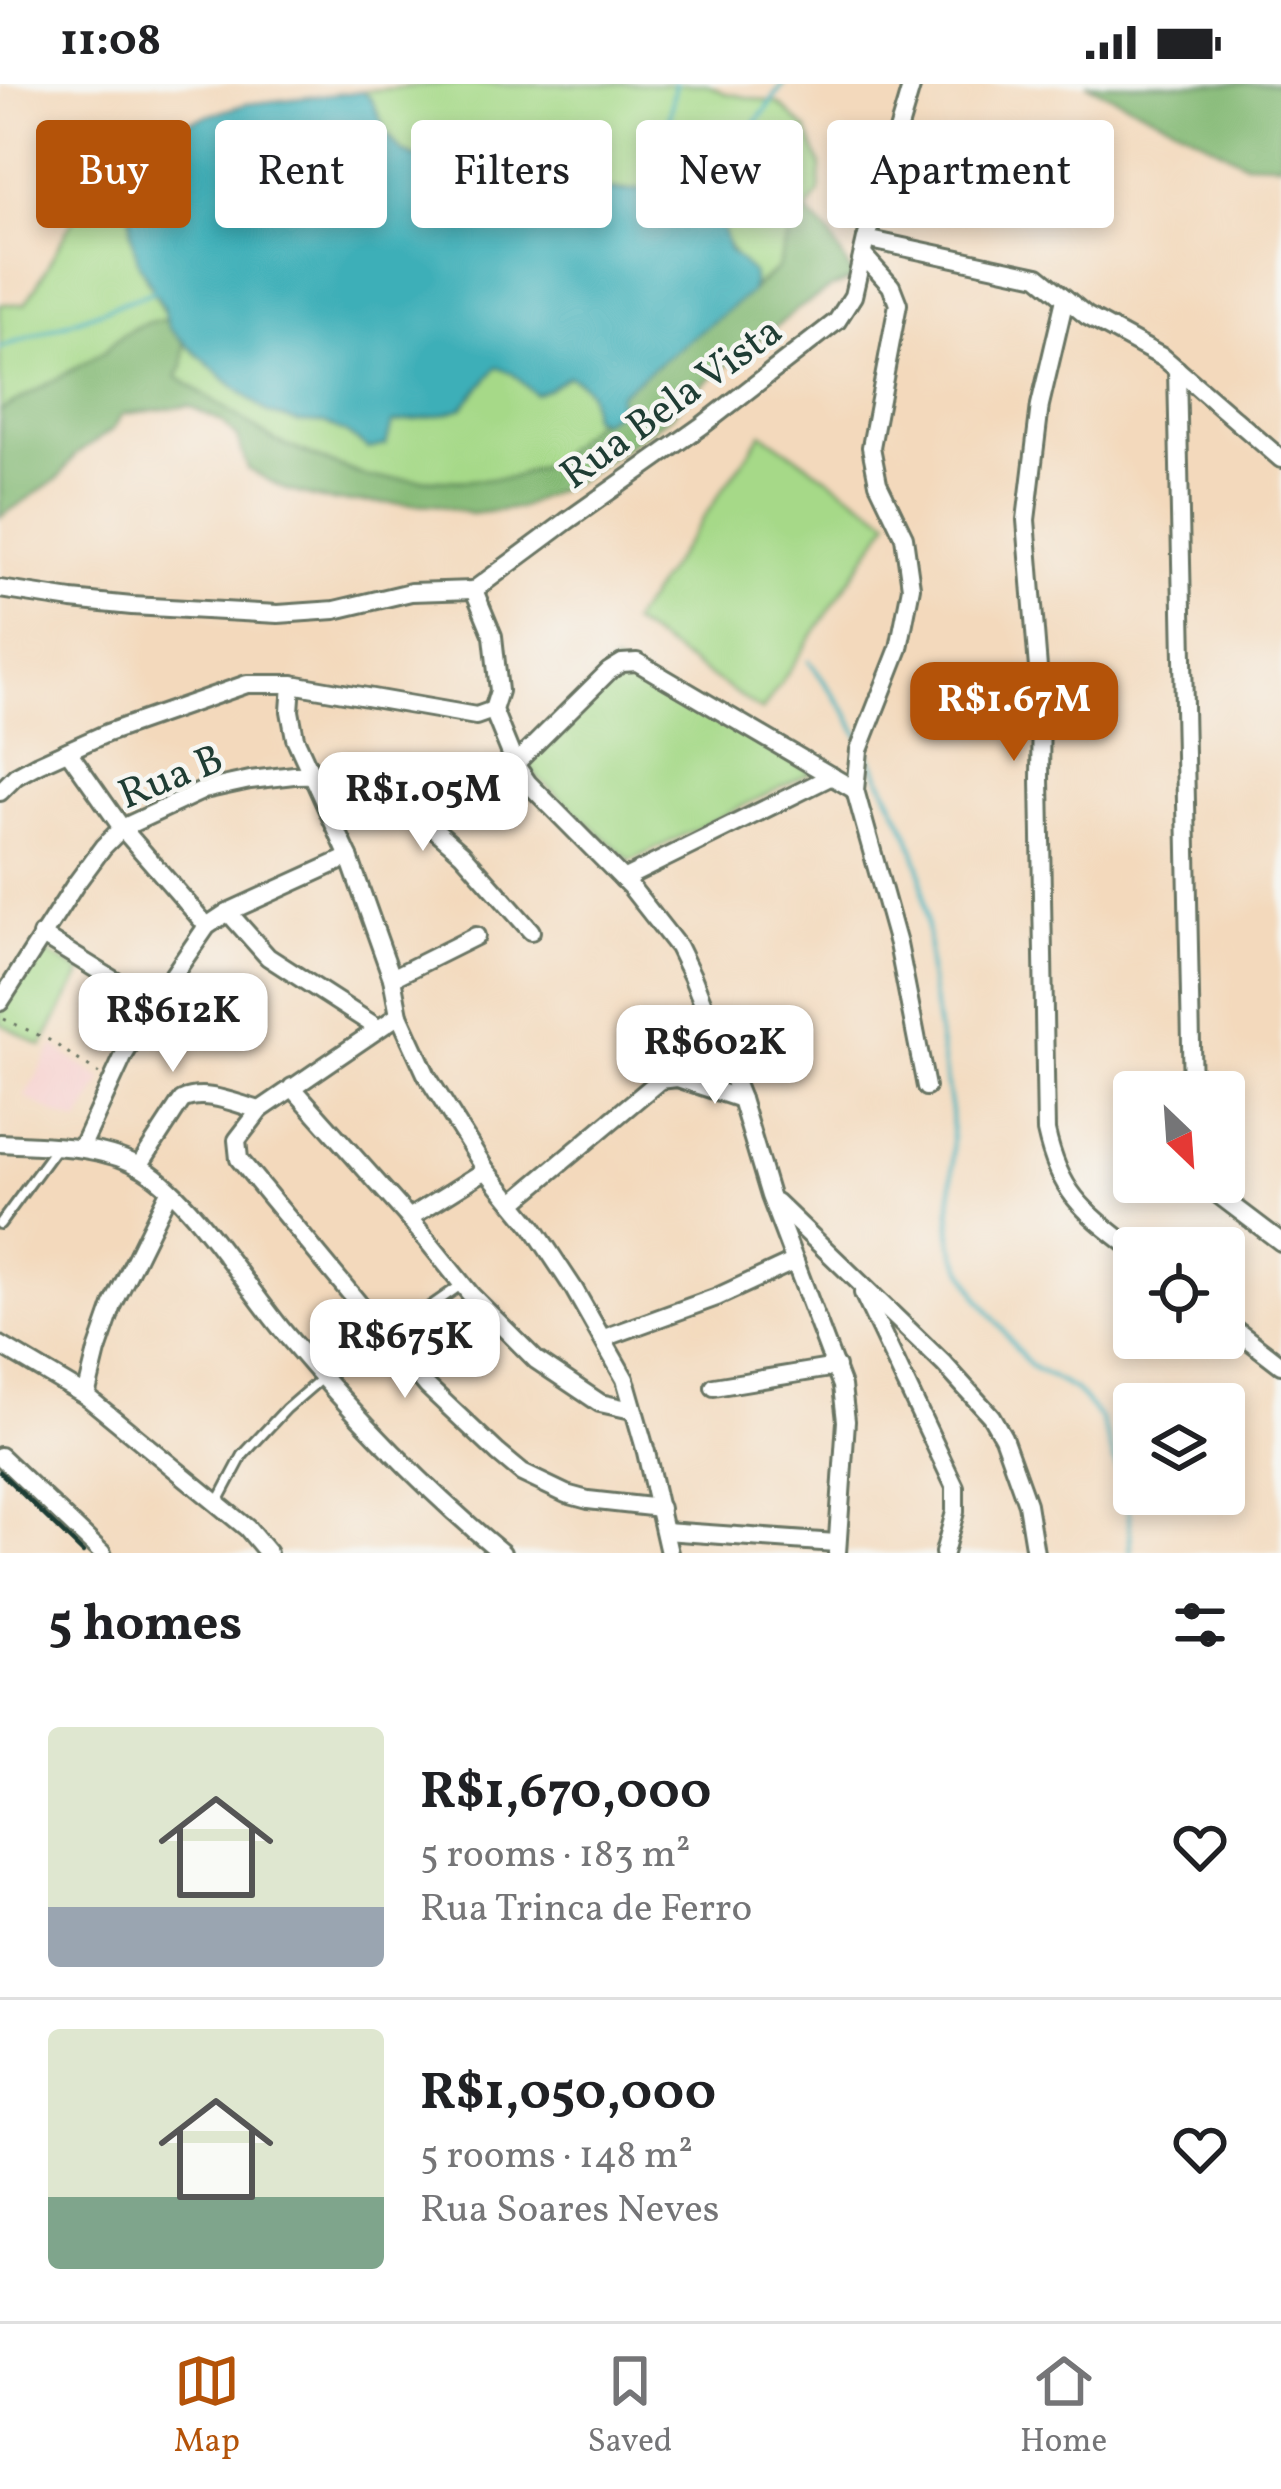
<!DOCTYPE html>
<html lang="en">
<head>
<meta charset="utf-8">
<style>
  :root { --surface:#fff; --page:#f6f6f6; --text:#202124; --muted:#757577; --line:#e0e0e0; --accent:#b45309 }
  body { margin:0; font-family:Vollkorn,serif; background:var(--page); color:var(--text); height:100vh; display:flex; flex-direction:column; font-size:45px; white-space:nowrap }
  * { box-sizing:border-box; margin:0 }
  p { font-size:39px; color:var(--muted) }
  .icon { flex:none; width:66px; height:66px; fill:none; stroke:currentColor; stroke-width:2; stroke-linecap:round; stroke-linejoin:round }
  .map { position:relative; height:1469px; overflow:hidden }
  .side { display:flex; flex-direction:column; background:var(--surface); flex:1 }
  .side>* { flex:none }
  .banner { position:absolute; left:36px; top:36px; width:1209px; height:108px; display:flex; gap:24px }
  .needle { width:78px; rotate:155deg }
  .tools { position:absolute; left:1113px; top:987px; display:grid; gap:24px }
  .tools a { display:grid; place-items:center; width:132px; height:132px; border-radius:12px; background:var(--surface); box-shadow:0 6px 18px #0003; font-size:60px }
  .price { position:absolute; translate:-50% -102px; padding:0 27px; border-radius:24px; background:#fff; color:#222; font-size:39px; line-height:78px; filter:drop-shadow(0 3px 6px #0008) }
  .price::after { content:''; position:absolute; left:50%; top:72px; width:36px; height:27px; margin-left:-18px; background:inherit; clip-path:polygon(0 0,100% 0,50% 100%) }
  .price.current { background:var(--accent); color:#fff }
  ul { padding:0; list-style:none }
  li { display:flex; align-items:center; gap:36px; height:300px; padding:0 48px }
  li+li { border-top:3px solid var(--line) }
  li span { display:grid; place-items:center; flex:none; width:336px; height:240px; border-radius:12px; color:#555 }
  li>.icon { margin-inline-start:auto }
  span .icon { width:144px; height:144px; fill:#fffc; stroke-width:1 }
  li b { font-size:51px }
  h2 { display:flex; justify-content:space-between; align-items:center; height:144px; padding:0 48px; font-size:51px }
  .chip { padding:0 42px; border-radius:12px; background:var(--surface); box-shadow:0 6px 18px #0003; font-size:42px; line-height:108px }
  .chip.current { background:var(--accent); color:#fff }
  .status { display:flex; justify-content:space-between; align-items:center; height:84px; padding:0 60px; background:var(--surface); direction:ltr }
  .status svg { height:33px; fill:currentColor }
  .tab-bar { display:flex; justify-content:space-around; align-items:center; height:168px; border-top:3px solid var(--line); background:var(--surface); font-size:33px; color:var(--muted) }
  .tab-bar a { display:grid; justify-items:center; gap:6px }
  .tab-bar .current { color:var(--accent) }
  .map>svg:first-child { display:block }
</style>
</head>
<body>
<div class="status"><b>11:08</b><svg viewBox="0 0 49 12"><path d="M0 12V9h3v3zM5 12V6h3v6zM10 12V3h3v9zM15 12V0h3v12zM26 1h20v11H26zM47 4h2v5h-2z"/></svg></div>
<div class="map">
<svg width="1281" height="1469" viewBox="0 0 1281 1469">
  <rect width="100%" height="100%" fill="#f6f6f2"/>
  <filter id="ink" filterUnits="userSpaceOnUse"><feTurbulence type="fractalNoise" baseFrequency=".00833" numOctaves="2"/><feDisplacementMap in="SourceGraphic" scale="24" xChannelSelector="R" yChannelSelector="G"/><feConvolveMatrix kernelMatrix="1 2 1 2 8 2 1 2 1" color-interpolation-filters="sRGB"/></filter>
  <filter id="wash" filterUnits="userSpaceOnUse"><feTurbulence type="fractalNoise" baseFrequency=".004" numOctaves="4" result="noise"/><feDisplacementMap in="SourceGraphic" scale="48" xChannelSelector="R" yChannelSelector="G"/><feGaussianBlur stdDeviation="2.7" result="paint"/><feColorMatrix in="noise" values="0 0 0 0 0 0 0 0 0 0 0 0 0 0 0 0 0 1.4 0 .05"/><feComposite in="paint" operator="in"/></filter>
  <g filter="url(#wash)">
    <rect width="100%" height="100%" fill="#f3d9bc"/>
    <!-- built -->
    <path fill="#f7d0ce" d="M53 962 103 996 79 1039 57 1031 25 1013Z"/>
    <!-- green -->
    <g fill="#a6d988" stroke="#628b5e" stroke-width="3">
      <path d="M442 0H707L725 9 778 19 807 46 821 82 819 109 788 154 777 185 751 205 753 200C740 173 725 168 721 137L644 106 591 105 540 86 520 69 501 61 424 76 402 68 387 50 371 15 363 7Z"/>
      <path d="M130 71C130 109 127 150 142 185 149 204 162 218 167 237 143 235 119 250 104 268L0 327V220H25C49 185 64 146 88 112 99 97 116 84 130 71Z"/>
      <path d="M184 259 268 329 298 338 324 339 346 349 369 365 388 348 392 339 462 324 497 283 513 290 528 303 549 305 568 292C590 301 591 310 591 332L595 337 550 379 511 394 461 397 369 394 275 357 177 293 183 282Z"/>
      <path d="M762 349 890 436 762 627 631 539Z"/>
      <path d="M614 579 812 688 631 777 520 678Z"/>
      <path d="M36 863 82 888 42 962 0 939V927Z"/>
    </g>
    <!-- forest -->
    <g fill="#84b974" stroke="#527b54" stroke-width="3">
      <path d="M1086 0H1281V79L1244 78 1179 43Z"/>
      <path d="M806 127 829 150 854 194 827 206 798 225 694 307 672 331 579 396 519 424 471 430 438 421 330 417 287 406 248 385 237 353 221 337 189 322 122 330 113 345 75 371 59 394 0 433V327L104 268C119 251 143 235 167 237L169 244 184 259 183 282 177 293 275 357 369 394 461 397 511 394 550 379 595 337H601L617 327 619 310 749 209 777 185 788 154Z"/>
    </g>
    <!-- water -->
    <path fill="#3eafb8" stroke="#2e7676" stroke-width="3" d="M363 7 371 15 387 50 402 68 423 76 501 61 520 69 540 86 591 105 625 107 664 104 697 109 717 126 729 167 753 189V200L750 209 619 310 617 327 601 337 591 333C591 310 590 300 568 292L549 305 535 310 513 290 497 283 462 324 445 330 392 339 386 361 369 365 346 349 324 339 298 338 268 329 227 297 169 244 163 223 139 180 131 149 130 71 174 42 246 20Z"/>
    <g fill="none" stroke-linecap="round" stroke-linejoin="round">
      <!-- stream -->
      <g stroke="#3eafb8" stroke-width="4.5">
        <path d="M658 107 675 0"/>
        <path d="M673 107C723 85 754 45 783 0"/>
        <path d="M0 264 157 206"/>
        <path d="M809 577 848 630 859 652"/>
        <path d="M864 662 908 749 921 788 929 862V890L951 1027 953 1079 950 1129 952 1159 956 1171 979 1215 1029 1281 1075 1306 1101 1335 1123 1402 1129 1431 1131 1469"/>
      </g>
    </g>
  </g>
  <g filter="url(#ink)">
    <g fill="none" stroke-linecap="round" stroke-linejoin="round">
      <defs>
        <g id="lane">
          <path d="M0 1140 56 1064"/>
          <path d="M218 1418 243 1371 286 1325 323 1293 380 1247 408 1238 461 1201"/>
        </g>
        <g id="street">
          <path d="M866 155 1038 192 1087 232 1164 274 1281 375"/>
          <path d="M864 172 891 202 898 220 871 363 878 399 904 453 911 503 899 564 859 666 855 706 898 860 926 1003"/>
          <path d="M1065 215 1040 321 1026 436 1041 621 1040 694 1046 1047C1060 1111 1085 1128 1134 1166"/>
          <path d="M1177 285 1192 1008"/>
          <path d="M0 505 72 516 132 522 278 530 335 526 411 508 474 506"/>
          <path d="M474 506 493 552 499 607 493 626 515 680 528 699 630 802 678 863 692 892 741 1015 770 1112 842 1302 846 1337 837 1469"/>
          <path d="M474 506 567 437 703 341 837 237 853 212 866 155 912 0"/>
          <path d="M292 600 290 627 295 654 349 773 392 894 399 931 427 992 486 1086 533 1143 574 1205 625 1295 646 1368 669 1469"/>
          <path d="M68 667 122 744 207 842"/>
          <path d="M515 680 609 587 622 579 637 578 855 706"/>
          <path d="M0 708 16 692 38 680 107 649 247 600H292L476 632 493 626"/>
          <path d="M623 795 832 692"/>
          <path d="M228 828 268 873 378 944"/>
          <path d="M41 851 154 921"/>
          <path d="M392 894 476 852"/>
          <path d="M0 918 75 801 103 763 122 744 204 706 250 696 294 691 346 690 383 707 423 735 462 769 531 847"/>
          <path d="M399 931 260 1026 237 1056 239 1075 427 1302 498 1369 522 1389 566 1410 588 1416 660 1424"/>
          <path d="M292 1003 409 1134 471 1211 536 1276 600 1319 632 1326"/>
          <path d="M0 1059C46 1062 103 1060 144 1085 196 1118 246 1204 288 1253 353 1330 424 1405 502 1469"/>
          <path d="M81 1064 124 971 163 906 207 842 228 828 349 773"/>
          <path d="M139 1082 182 1016C206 1005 236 1020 260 1026"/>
          <path d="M1207 1098 1215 1108 1281 1158"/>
          <path d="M514 1118 660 996 677 994 741 1015"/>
          <path d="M776 1118 944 1280 991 1332 1003 1353 1027 1420 1035 1469"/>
          <path d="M409 1134 486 1086"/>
          <path d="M863 1209 955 1403V1428L944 1469"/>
          <path d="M1224 1237 1281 1281"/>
          <path d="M604 1254 717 1213 795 1177"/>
          <path d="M0 1261 86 1312 247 1444 268 1469"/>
          <path d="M714 1303 836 1283"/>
          <path d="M86 1312 97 1267 113 1221 169 1107"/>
          <path d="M0 1372 102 1469"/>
          <path d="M665 1447 836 1459"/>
        </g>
      </defs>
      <!-- lane casing -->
      <use href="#lane" stroke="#697464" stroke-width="14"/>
      <!-- street casing -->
      <use href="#street" stroke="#697464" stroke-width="22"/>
      <!-- path -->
      <path stroke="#697464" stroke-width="3" stroke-dasharray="3 9" stroke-linecap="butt" d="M4 935 49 956 99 990"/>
      <!-- lane -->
      <use href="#lane" stroke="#fff" stroke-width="8"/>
      <!-- street -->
      <use href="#street" stroke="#fff" stroke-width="16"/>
      <!-- rail -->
      <path stroke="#1f3d34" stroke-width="4.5" d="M0 1388 83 1469"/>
    </g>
  </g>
  <g text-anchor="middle" stroke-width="9" stroke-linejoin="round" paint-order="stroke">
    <!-- street labels -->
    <g font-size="42" fill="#1f3d34" stroke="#f6f6f2">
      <text transform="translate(670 317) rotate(-36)" y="15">Rua Bela Vista</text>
      <text transform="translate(170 691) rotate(-22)" y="15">Rua B</text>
    </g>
  </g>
</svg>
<div class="tools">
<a><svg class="needle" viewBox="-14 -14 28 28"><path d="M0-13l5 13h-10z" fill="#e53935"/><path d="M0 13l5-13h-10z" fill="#757577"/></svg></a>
<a><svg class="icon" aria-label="locate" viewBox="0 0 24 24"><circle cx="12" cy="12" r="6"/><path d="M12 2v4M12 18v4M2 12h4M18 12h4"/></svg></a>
<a><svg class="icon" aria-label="layers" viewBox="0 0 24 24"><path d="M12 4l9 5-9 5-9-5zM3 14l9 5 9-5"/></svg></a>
</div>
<b class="price current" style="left:1014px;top:680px">R$1.67M</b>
<b class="price" style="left:423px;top:770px">R$1.05M</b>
<b class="price" style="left:173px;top:991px">R$612K</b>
<b class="price" style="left:715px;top:1023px">R$602K</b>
<b class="price" style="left:405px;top:1317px">R$675K</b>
<div class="banner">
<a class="chip current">Buy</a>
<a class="chip">Rent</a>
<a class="chip">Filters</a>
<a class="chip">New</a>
<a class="chip">Apartment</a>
</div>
</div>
<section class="side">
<h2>5 homes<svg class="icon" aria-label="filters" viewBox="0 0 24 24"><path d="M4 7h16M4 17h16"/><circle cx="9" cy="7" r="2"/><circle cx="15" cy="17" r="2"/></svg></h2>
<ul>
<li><span style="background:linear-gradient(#dfe7d0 75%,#9aa5b1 0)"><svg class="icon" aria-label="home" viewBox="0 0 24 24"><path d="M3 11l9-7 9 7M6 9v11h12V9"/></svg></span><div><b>R$1,670,000</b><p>5 rooms · 183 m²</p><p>Rua Trinca de Ferro</p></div><svg class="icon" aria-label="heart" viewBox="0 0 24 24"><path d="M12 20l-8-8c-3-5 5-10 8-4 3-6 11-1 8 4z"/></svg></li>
<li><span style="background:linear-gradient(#dfe7d0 70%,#7fa58c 0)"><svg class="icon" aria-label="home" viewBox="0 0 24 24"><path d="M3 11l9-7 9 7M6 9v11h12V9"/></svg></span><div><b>R$1,050,000</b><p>5 rooms · 148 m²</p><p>Rua Soares Neves</p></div><svg class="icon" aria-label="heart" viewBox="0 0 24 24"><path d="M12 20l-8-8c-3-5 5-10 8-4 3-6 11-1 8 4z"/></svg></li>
</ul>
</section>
<nav class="tab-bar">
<a class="current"><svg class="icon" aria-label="map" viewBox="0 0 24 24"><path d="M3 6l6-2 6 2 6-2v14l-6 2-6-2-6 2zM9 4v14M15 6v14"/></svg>Map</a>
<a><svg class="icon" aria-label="saved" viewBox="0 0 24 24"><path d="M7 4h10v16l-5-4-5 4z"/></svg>Saved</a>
<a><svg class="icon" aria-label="home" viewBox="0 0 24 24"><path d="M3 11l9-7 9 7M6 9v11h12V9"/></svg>Home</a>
</nav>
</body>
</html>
